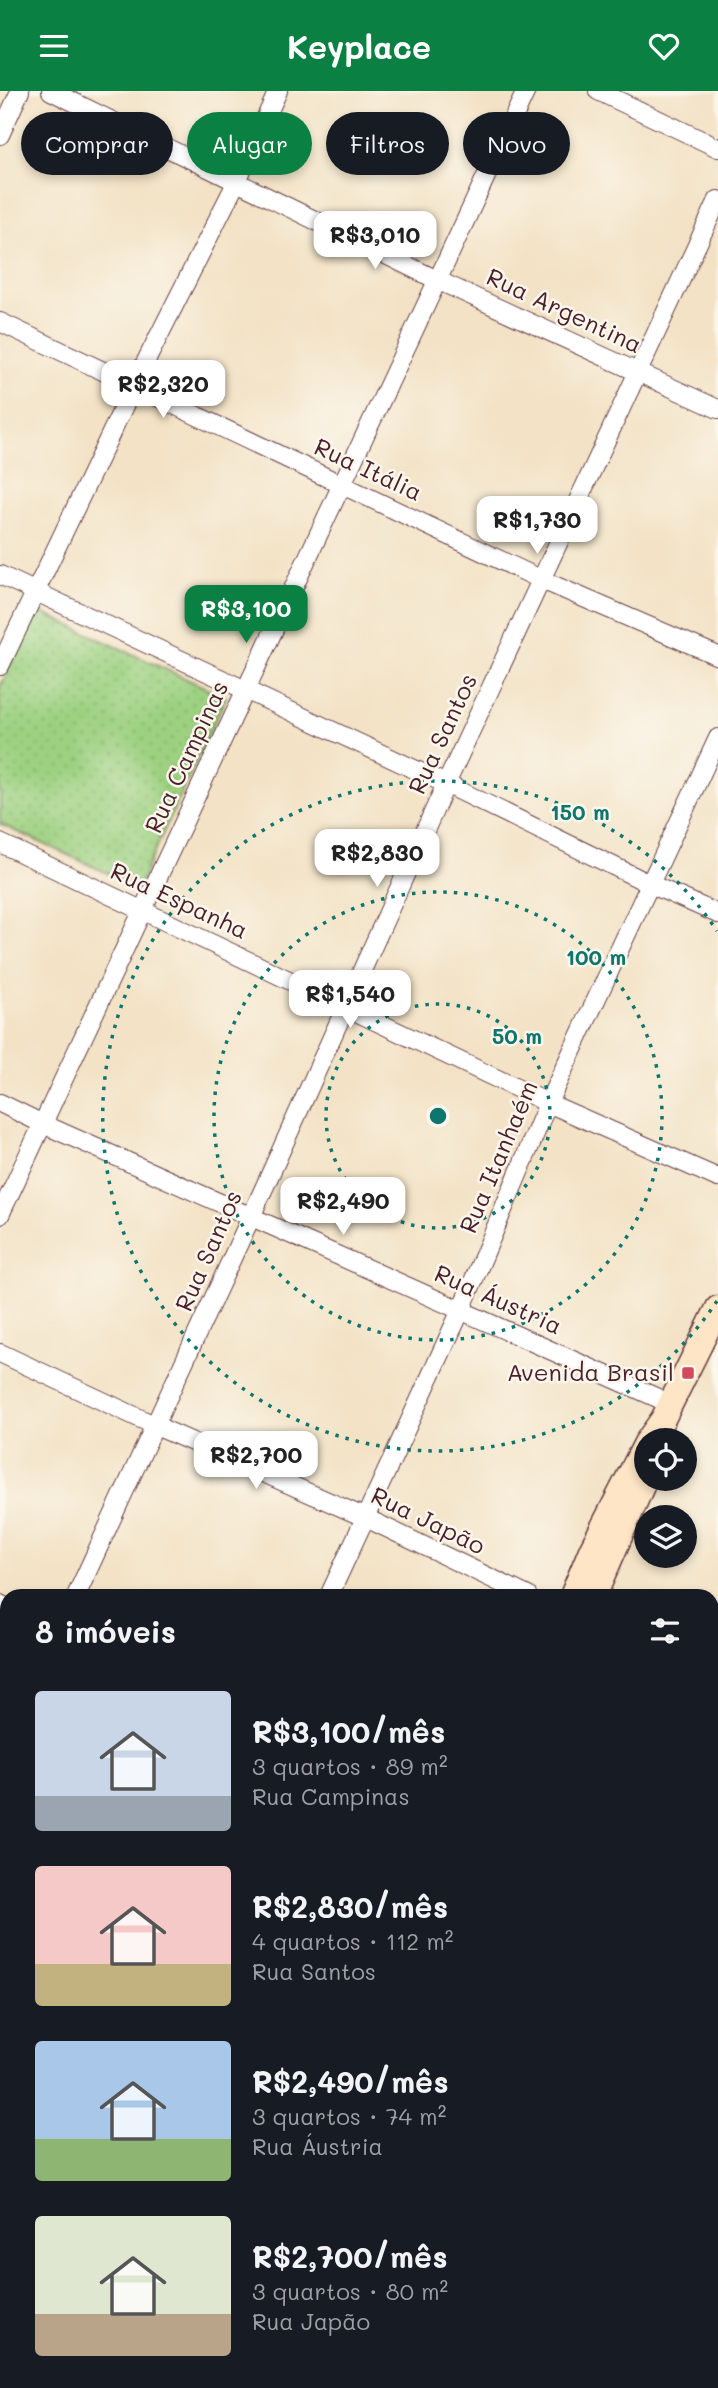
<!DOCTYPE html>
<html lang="pt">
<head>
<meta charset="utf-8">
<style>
  :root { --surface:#171b24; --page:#20242c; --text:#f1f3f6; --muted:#9ea1a6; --accent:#0b8043 }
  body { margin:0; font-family:Mali,sans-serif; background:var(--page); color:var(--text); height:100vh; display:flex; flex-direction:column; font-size:26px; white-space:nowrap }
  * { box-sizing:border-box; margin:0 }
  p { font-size:23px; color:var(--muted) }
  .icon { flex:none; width:38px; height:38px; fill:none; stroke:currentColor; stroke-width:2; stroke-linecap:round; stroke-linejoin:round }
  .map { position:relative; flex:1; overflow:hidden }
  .details { position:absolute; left:0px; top:1498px; width:719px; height:800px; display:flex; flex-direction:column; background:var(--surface); border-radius:21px 21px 0 0; box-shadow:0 4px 10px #0003 }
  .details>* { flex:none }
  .banner { position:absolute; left:21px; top:21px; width:677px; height:63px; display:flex; gap:14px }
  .tools { position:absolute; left:634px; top:1337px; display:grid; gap:14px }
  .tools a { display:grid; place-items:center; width:63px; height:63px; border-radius:50%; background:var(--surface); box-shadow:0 4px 10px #0003; font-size:35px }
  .price { position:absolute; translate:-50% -60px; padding:0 16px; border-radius:14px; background:#fff; color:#222; font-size:23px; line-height:46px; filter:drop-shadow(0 2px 4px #0008) }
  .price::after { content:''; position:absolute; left:50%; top:42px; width:21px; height:16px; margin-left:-10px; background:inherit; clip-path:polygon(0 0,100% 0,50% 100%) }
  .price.on { background:var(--accent); color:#fff }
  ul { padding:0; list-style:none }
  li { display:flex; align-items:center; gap:21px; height:175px; padding:0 35px }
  li span { display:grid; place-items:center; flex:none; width:196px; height:140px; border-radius:7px; color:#555 }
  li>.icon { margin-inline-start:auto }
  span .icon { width:84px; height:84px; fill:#fffc; stroke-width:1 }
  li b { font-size:30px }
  h2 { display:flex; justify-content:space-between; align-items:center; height:84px; padding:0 35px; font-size:30px }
  .tag { padding:0 24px; border-radius:32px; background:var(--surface); box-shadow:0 4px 10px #0003; font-size:24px; line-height:63px }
  .tag.on { background:var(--accent); color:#fff }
  header { display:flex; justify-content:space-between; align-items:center; height:91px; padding:0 35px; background:var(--accent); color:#fff; font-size:32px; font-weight:700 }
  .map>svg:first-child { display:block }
</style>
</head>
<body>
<header><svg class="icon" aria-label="menu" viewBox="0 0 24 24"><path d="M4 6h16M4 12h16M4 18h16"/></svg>Keyplace<svg class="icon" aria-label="heart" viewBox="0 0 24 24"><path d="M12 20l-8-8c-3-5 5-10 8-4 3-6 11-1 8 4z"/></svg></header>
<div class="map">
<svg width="718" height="2297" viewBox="0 0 718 2297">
  <defs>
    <pattern id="grass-dots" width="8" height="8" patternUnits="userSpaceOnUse" patternTransform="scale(1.75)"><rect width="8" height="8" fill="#9dd181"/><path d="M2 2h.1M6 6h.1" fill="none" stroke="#89b370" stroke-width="1.8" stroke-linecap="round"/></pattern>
  </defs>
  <rect width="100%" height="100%" fill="#fbf7ec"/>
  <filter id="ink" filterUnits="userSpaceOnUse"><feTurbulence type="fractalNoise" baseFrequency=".0143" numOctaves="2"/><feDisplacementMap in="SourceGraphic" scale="14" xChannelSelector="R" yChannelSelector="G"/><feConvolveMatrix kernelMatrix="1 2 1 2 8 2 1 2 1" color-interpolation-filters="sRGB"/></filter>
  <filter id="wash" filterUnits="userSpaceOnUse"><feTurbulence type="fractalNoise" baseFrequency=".00686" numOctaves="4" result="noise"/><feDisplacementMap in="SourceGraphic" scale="28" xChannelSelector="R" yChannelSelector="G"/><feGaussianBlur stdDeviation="1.57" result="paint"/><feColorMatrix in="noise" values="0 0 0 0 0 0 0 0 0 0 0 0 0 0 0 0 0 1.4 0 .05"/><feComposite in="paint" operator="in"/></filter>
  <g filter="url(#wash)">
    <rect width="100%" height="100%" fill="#f3e2c5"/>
    <!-- grass -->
    <path fill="url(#grass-dots)" stroke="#747856" stroke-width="2" d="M36 519 226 606 138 796 0 733V596Z"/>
  </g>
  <g filter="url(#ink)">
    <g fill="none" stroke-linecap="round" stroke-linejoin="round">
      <defs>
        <g id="street">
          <path d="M51 0 437 189 718 318"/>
          <path d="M598 0 718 57"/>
          <path d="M0 44 20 0"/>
          <path d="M0 231 542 489 718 565"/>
          <path d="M0 484 446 693 650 793 718 823"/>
          <path d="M0 575 134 294 237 90 278 0"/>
          <path d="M0 752 548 1012 718 1087"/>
          <path d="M0 1012 43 1033 671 1313"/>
          <path d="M0 1124 526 0"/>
          <path d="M0 1262 156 1335 366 1427 528 1505"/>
          <path d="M76 1505 251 1126 446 693 718 109"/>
          <path d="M329 1505 461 1219 548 1012 718 647"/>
          <path d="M0 1513 7 1517"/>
          <path d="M0 1777 7 1780"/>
          <path d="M0 2033 7 2036"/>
          <path d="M712 2105 718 2108"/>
          <path d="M0 2210 7 2194"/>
          <path d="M11 2291 25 2297"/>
          <path d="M569 2291 582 2297"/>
          <path d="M472 2297 474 2291"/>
        </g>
        <g id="secondary">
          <path d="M648 1349 663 1328 718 1217"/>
          <path d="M572 1505 591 1459 646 1352"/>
          <path d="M594 1505 646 1386"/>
          <path d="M0 1661 7 1662"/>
          <path d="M0 1693 7 1694"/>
          <path d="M712 1912 718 1914"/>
          <path d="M712 1964 718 1966"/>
          <path d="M216 2297 221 2291"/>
        </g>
      </defs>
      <!-- street casing -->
      <use href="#street" stroke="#633c42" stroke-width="20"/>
      <!-- secondary casing -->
      <use href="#secondary" stroke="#633c42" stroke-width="27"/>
      <!-- street -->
      <use href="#street" stroke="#fff" stroke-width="18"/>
      <!-- secondary -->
      <use href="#secondary" stroke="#fde5c5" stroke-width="24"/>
    </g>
  </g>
  <!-- distance rings -->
  <g fill="none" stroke="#0f766e" stroke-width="3.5" stroke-dasharray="3.5 7">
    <circle cx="438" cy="1025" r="112"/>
    <circle cx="438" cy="1025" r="224"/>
    <path d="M717 1210A335 335 0 1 1 717 840"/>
  </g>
  <!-- markers -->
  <rect fill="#d1495b" stroke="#fbf7ec" stroke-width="2.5" x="681" y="1275" width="14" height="14" rx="3.5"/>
  <g text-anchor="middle" stroke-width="5" stroke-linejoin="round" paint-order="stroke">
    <!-- street labels -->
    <g font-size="24" fill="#4a1f2b" stroke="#fbf7ec">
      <text transform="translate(564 220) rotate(25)" y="8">Rua Argentina</text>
      <text transform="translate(368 379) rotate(25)" y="8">Rua Itália</text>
      <text transform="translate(443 643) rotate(-65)" y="8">Rua Santos</text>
      <text transform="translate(187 666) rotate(-65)" y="8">Rua Campinas</text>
      <text transform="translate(179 810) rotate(25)" y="8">Rua Espanha</text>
      <text transform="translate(499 1066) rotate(-67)" y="8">Rua Itanhaém</text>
      <text transform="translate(209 1160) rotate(-66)" y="8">Rua Santos</text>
      <text transform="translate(498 1209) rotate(24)" y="8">Rua Áustria</text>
      <text transform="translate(428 1430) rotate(26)" y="8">Rua Japão</text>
    </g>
    <!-- poi labels -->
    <g font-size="24" fill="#4a1f2b" stroke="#fbf7ec" text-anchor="end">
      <text x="674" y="1290">Avenida Brasil</text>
    </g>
  </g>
  <circle cx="438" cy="1025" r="10" fill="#0f766e" stroke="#fbf7ec" stroke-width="3.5"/>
  <g font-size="21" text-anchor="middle" font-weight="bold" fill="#0f766e" stroke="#fbf7ec" stroke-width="5" stroke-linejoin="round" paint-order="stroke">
    <text x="580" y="729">150 m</text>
    <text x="596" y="874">100 m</text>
    <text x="517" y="953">50 m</text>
  </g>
</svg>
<div class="tools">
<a><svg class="icon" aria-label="locate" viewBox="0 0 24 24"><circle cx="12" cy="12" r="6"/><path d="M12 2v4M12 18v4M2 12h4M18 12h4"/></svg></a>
<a><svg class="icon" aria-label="layers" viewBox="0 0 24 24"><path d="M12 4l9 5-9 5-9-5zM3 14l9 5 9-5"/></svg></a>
</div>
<b class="price" style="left:375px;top:180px">R$3,010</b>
<b class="price" style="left:163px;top:329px">R$2,320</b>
<b class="price" style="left:537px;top:465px">R$1,730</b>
<b class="price on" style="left:246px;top:554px">R$3,100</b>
<b class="price" style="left:377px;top:798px">R$2,830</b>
<b class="price" style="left:350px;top:939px">R$1,540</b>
<b class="price" style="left:343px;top:1146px">R$2,490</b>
<b class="price" style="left:256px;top:1400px">R$2,700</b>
<div class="banner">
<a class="tag">Comprar</a>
<a class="tag on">Alugar</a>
<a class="tag">Filtros</a>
<a class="tag">Novo</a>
</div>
<section class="details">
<h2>8 imóveis<svg class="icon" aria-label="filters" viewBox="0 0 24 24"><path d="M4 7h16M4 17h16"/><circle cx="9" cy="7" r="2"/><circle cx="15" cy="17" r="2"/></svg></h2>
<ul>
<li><span style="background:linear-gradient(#c9d6e8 75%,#9aa5b1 0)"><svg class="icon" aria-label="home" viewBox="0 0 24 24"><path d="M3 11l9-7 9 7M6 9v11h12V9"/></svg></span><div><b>R$3,100/mês</b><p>3 quartos · 89 m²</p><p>Rua Campinas</p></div></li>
<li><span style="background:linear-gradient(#f6c9c9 70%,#c2b280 0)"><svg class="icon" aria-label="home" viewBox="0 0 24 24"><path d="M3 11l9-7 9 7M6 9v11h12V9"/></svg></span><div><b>R$2,830/mês</b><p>4 quartos · 112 m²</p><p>Rua Santos</p></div></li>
<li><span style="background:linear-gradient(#a9c7e8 70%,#8fb573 0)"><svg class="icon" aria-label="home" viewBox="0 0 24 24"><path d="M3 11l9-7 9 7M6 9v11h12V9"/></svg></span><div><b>R$2,490/mês</b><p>3 quartos · 74 m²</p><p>Rua Áustria</p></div></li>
<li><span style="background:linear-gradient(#dfe7d0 70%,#b9a48a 0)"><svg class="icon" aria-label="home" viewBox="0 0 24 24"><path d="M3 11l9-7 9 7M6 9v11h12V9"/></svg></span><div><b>R$2,700/mês</b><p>3 quartos · 80 m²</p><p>Rua Japão</p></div></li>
</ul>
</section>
</div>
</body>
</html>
